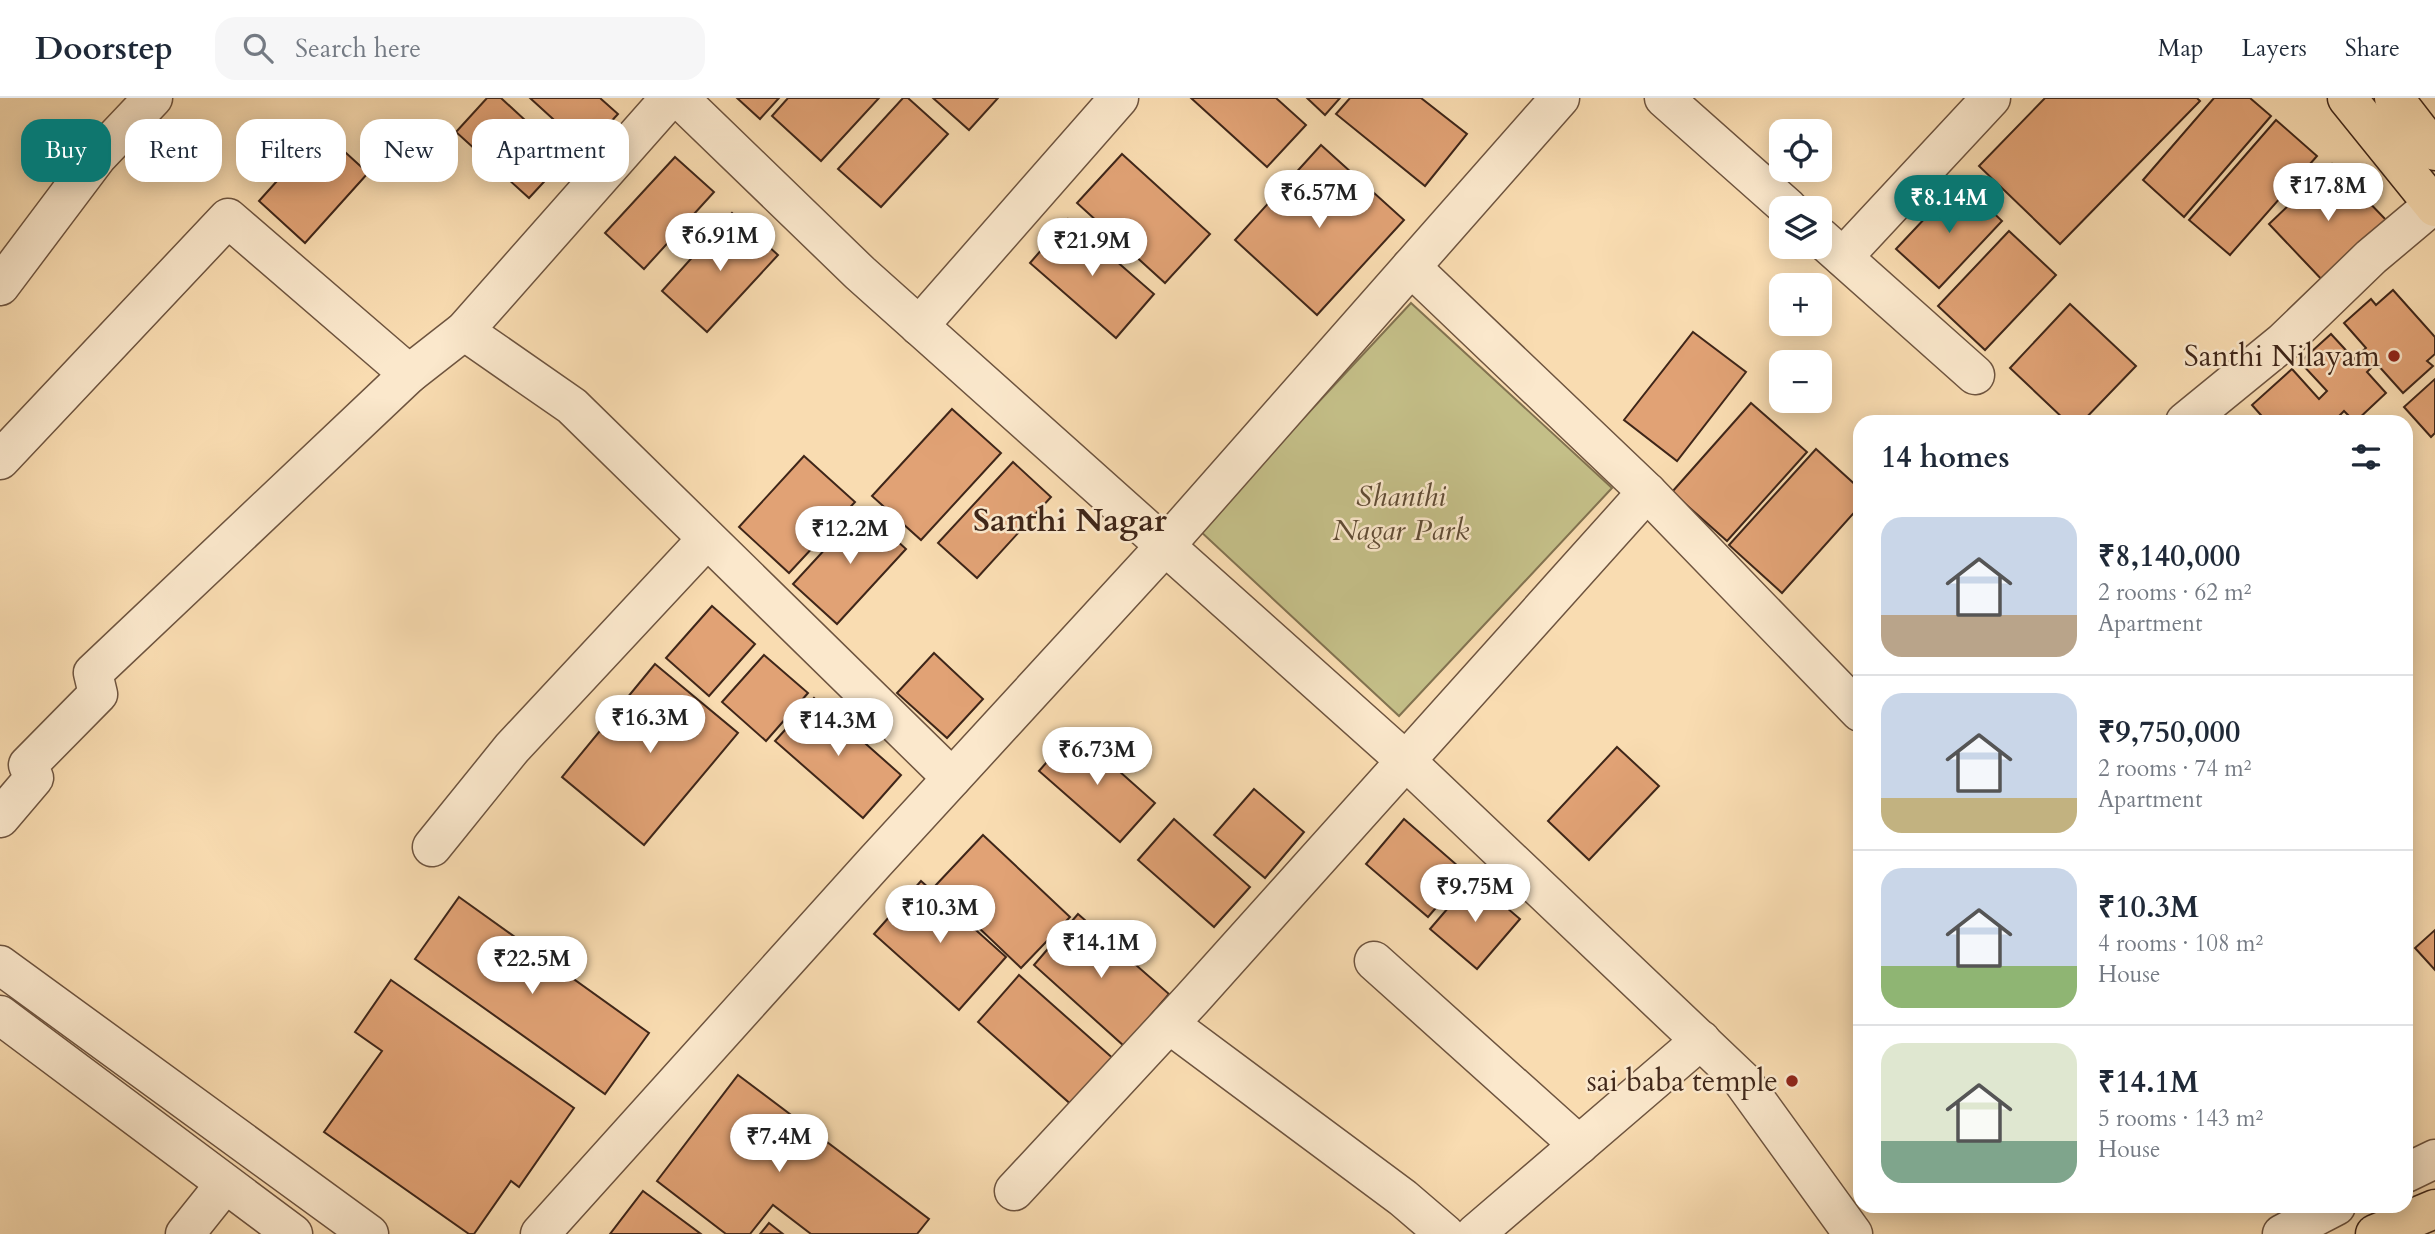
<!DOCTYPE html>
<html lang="en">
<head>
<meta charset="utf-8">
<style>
  :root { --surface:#fff; --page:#f6f6f7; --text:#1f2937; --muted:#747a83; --line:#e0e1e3; --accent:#0f766e }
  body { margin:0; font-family:Cardo,serif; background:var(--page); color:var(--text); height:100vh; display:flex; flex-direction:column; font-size:26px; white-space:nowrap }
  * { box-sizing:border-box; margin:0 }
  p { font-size:23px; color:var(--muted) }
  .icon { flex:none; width:38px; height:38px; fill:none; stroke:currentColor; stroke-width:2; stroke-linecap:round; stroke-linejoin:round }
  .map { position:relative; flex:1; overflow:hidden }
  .details { position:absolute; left:1853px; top:317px; width:560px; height:798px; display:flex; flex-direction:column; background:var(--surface); border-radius:21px; box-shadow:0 4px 18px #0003 }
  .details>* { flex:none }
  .top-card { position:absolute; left:21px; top:21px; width:665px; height:63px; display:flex; gap:14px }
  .buttons { position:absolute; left:1769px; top:21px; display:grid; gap:14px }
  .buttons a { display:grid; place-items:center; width:63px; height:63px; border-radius:14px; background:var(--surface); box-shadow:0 4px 18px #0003; font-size:35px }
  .price { position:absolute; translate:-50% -60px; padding:0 16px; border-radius:24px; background:#fff; color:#222; font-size:23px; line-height:46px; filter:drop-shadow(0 2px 4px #0008) }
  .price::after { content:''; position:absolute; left:50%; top:42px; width:21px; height:16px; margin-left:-10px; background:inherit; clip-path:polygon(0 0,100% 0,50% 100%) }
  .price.active { background:var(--accent); color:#fff }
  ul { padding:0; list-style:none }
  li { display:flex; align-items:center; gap:21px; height:175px; padding:0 28px }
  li+li { border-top:2px solid var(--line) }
  li span { display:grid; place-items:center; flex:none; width:196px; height:140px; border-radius:21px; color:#555 }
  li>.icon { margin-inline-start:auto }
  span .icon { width:84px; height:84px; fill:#fffc; stroke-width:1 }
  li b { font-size:30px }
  h2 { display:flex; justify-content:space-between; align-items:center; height:84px; padding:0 28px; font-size:30px }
  .pill { padding:0 24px; border-radius:21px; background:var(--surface); box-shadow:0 4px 18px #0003; font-size:24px; line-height:63px }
  .pill.active { background:var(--accent); color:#fff }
  header { display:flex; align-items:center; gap:42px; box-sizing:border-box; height:98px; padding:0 35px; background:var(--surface); border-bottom:2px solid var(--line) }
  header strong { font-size:33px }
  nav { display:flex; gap:38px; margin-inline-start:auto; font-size:24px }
  .search { width:490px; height:63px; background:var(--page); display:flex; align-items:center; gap:18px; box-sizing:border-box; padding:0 24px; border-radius:21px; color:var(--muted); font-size:26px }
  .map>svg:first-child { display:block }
</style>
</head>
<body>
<header>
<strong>Doorstep</strong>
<div class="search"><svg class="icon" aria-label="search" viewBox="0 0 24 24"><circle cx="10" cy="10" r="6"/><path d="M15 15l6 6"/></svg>Search here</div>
<nav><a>Map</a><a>Layers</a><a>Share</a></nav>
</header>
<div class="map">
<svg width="2435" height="1136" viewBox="0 0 2435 1136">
  <rect width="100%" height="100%" fill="#f9dcb1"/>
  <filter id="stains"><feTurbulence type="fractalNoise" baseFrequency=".00286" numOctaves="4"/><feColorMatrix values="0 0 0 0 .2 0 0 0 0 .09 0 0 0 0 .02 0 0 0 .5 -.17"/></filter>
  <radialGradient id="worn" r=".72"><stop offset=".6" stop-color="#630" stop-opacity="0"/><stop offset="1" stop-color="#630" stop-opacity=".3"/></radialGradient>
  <!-- green -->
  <path fill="#c4bf88" stroke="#827250" stroke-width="2" d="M1411 205 1612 390 1399 618 1199 432Z"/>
  <!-- building -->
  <g fill="#e1a275" stroke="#3f2619" stroke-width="2">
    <path d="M487 0H501L566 60 529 100 456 34Z"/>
    <path d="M530 0H600L618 16 586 51Z"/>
    <path d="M737 0H779L760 21Z"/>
    <path d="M788 0H879L821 63 772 18Z"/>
    <path d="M903 0H908L948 36 881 109 838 71Z"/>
    <path d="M933 0H998L969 32Z"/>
    <path d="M1191 0H1276L1306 27 1267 69Z"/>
    <path d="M1307 0H1340L1325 17Z"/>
    <path d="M1350 0H1421L1467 36 1425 88 1336 16Z"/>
    <path d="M2045 0H2197L2200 3 2060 146 1979 68Z"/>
    <path d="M2214 0H2250L2271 18 2184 119 2143 82Z"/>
    <path d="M2276 22 2317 58 2230 157 2189 122Z"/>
    <path d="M322 33 368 75 305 145 259 103Z"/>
    <path d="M1321 47 1404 122 1317 217 1235 142Z"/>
    <path d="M1122 56 1210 136 1165 185 1077 105Z"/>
    <path d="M675 59 714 94 644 171 605 135Z"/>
    <path d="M2332 66 2388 124 2325 185 2269 126Z"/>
    <path d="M1960 83 2002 123 1939 190 1896 151Z"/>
    <path d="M732 115 778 157 707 234 662 193Z"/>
    <path d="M1068 121 1154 196 1116 240 1030 165Z"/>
    <path d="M2009 133 2056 177 1985 252 1938 208Z"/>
    <path d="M2393 192 2435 239V256L2427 263 2433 268 2403 295 2376 265 2367 274 2386 295 2355 324 2344 313 2337 320 2340 324H2267L2252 307 2292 271 2319 301 2327 293 2300 264 2331 236 2354 261 2366 250 2344 225 2371 201 2376 207Z"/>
    <path d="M2070 206 2136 268 2082 324H2067L2010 270Z"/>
    <path d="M1693 234 1746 274 1677 363 1624 322Z"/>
    <path d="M2435 281V335L2431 339 2404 309Z"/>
    <path d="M1751 305 1807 354 1727 443 1672 394Z"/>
    <path d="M952 311 1001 355 921 442 872 398Z"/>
    <path d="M1816 351 1860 391V408L1782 495 1729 447Z"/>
    <path d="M804 358 855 404 789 475 739 429Z"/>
    <path d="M1013 364 1051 399 977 480 938 445Z"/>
    <path d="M862 411 906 451 837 526 793 486Z"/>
    <path d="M712 508 755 546 709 598 666 560Z"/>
    <path d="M934 555 983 601 947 640 897 595Z"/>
    <path d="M764 557 808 595 766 643 722 604Z"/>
    <path d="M655 566 738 635 644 747 562 679Z"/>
    <path d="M814 600 901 677 863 720 775 643Z"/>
    <path d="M1074 633 1155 705 1120 744 1039 673Z"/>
    <path d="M1617 649 1659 688 1589 762 1548 723Z"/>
    <path d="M1254 691 1304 734 1265 780 1214 737Z"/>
    <path d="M1174 721 1250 789 1214 829 1138 762Z"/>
    <path d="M1404 721 1466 775 1428 819 1366 766Z"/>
    <path d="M983 737 1070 819 1021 870 935 788Z"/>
    <path d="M1473 781 1520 821 1477 871 1430 831Z"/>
    <path d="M921 783 1006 859 959 912 874 836Z"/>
    <path d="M459 799 649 935 605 996 415 861Z"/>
    <path d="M1078 816 1169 896 1124 948 1034 867Z"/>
    <path d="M2435 832V872L2415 850Z"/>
    <path d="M1019 877 1116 963 1074 1009 978 924Z"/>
    <path d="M391 882 574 1010 519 1089 511 1083 474 1136H469L324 1034 382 953 355 934Z"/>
    <path d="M738 977 929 1121 917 1136H811L773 1107 750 1136H726L657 1083Z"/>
    <path d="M643 1093 701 1136H610Z"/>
    <path d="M769 1125 783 1136H760Z"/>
  </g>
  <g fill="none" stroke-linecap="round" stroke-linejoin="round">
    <defs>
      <g id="minor">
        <path d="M679 0 860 175 1407 664 1741 981 1853 1136"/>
        <path d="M1664 0 1788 110"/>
        <path d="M1820 139 1975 277"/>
        <path d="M1843 159 1991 0"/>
        <path d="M1411 169 1647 394 1860 614"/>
        <path d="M0 188 97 59 153 0"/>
        <path d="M919 228 1119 0"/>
        <path d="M464 233 572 308 952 680"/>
        <path d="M2185 324 2283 244 2371 159 2433 107"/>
        <path d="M0 362 228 120 409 276"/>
        <path d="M0 720 34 680 28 667 98 596 93 575 409 276 464 233 670 0"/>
        <path d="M432 749 512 650 707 441"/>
        <path d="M1374 863 1579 1047"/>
        <path d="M0 867 369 1136"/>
        <path d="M0 917 293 1136"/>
        <path d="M1169 926 1403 1100 1445 1136"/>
        <path d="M2406 1075 2435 1061"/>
        <path d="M1014 1093 1192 901 1647 394"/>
        <path d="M185 1136 225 1086"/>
        <path d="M540 1136 875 764 1166 447 1560 0"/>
        <path d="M1475 1136 1701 942"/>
        <path d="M2282 1136 2336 1108"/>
      </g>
      <g id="major">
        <path d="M2347 0 2435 109"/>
        <path d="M2394 0 2435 53"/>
        <path d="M2375 1136 2435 1111"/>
      </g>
    </defs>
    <!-- minor casing -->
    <use href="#minor" stroke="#6e543f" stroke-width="41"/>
    <!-- major casing -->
    <use href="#major" stroke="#3f2619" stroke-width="41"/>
    <!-- minor -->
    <use href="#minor" stroke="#fbe8cc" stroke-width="38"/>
    <!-- major -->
    <use href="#major" stroke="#f9dcb1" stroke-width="38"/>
  </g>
  <!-- markers -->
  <g fill="#8f2418" stroke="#fbe8cc" stroke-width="2.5">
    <circle cx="2394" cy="258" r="7"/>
    <circle cx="1792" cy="983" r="7"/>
  </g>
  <g text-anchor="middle" stroke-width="5" stroke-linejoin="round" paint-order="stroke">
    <!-- poi labels -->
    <g font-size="30" fill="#3f2619" stroke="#fbe8cc" text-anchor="end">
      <text x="2380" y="268">Santhi Nilayam</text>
      <text x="1778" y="993">sai baba temple</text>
    </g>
    <!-- park labels -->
    <g font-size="30" font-style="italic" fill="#604c35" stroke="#fbe8cc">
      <text x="1401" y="408">Shanthi<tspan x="1401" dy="34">Nagar Park</tspan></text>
    </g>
    <!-- neighbourhood labels -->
    <g font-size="32" font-weight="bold" fill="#3f2619" stroke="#fbe8cc">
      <text x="1070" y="433">Santhi Nagar</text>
    </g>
  </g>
  <rect width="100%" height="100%" filter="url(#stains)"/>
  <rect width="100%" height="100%" fill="url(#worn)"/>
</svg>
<div class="buttons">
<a><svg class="icon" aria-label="locate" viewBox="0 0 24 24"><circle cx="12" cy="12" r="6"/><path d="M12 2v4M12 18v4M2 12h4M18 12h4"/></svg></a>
<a><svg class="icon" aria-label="layers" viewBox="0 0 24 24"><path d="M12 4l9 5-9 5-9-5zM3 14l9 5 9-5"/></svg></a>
<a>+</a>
<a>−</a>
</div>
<b class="price" style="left:2328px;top:125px">₹17.8M</b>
<b class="price" style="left:1319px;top:132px">₹6.57M</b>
<b class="price active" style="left:1949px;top:137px">₹8.14M</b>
<b class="price" style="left:720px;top:175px">₹6.91M</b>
<b class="price" style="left:1092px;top:180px">₹21.9M</b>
<b class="price" style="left:850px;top:468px">₹12.2M</b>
<b class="price" style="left:650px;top:657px">₹16.3M</b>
<b class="price" style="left:838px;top:660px">₹14.3M</b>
<b class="price" style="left:1097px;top:689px">₹6.73M</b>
<b class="price" style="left:1475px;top:826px">₹9.75M</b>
<b class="price" style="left:940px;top:847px">₹10.3M</b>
<b class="price" style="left:1101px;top:882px">₹14.1M</b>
<b class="price" style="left:532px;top:898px">₹22.5M</b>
<b class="price" style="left:779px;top:1076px">₹7.4M</b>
<div class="top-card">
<a class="pill active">Buy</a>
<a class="pill">Rent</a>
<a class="pill">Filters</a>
<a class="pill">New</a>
<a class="pill">Apartment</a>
</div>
<section class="details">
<h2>14 homes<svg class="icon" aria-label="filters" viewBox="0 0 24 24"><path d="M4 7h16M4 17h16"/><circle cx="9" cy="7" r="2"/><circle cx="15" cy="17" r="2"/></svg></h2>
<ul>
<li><span style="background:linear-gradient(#c9d6e8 70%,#b9a48a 0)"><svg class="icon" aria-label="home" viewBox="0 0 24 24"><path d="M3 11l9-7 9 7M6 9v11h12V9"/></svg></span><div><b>₹8,140,000</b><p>2 rooms · 62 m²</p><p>Apartment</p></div></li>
<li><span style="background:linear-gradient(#c9d6e8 75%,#c2b280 0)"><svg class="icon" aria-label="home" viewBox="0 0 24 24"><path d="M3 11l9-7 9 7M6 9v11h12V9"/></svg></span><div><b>₹9,750,000</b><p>2 rooms · 74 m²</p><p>Apartment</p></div></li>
<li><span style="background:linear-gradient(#c9d6e8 70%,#8fb573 0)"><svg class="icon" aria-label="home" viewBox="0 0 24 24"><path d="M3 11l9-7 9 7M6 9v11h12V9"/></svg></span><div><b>₹10.3M</b><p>4 rooms · 108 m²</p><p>House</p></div></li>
<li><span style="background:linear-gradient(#dfe7d0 70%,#7fa58c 0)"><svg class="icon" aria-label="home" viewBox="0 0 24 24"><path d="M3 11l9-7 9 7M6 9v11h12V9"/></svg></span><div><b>₹14.1M</b><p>5 rooms · 143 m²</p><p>House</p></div></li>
</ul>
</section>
</div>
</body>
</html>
